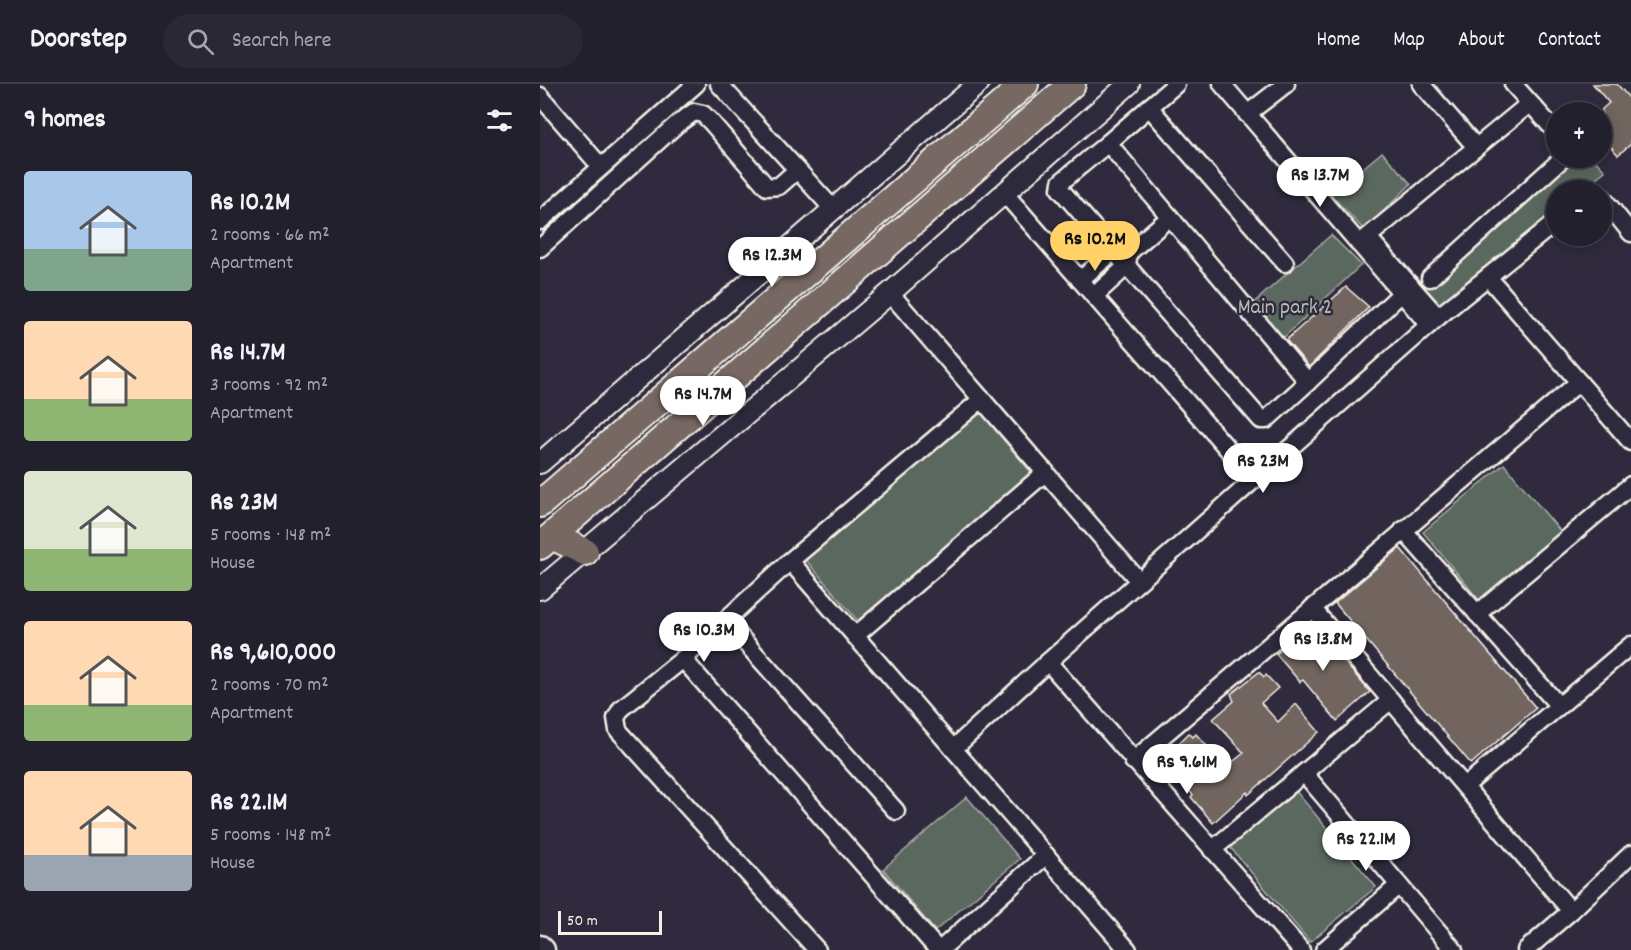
<!DOCTYPE html>
<html lang="en">
<head>
<meta charset="utf-8">
<style>
  :root { --surface:#23202e; --page:#2b2836; --text:#f1f3f6; --muted:#a3a3aa; --line:#403e4a; --accent:#ffd166 }
  body { margin:0; font-family:Dekko,sans-serif; background:var(--page); color:var(--text); height:100vh; display:flex; flex-direction:column; font-size:22px; white-space:nowrap }
  * { box-sizing:border-box; margin:0 }
  p { font-size:20px; color:var(--muted) }
  .icon { flex:none; width:33px; height:33px; fill:none; stroke:currentColor; stroke-width:2; stroke-linecap:round; stroke-linejoin:round }
  .map { position:relative; flex:1; overflow:hidden }
  .panel { display:flex; flex-direction:column; background:var(--surface); width:540px }
  .panel>* { flex:none }
  .tools { position:absolute; left:1006px; top:18px; display:grid; gap:12px }
  .tools a { display:grid; place-items:center; width:66px; height:66px; border-radius:50%; background:var(--surface); box-shadow:0 3px 15px #0003,0 0 0 2px var(--line); font-size:30px }
  .scale { position:absolute; left:18px; bottom:15px; width:104px; box-sizing:border-box; padding-left:6px; border:3px solid #f4f1e8; border-top:0; font-size:16px; line-height:21px; white-space:nowrap; color:#f4f1e8; -webkit-text-stroke:4px #2f2a3d; paint-order:stroke }
  .price { position:absolute; translate:-50% -51px; padding:0 14px; border-radius:21px; background:#fff; color:#222; font-size:20px; line-height:39px; filter:drop-shadow(0 2px 3px #0008) }
  .price::after { content:''; position:absolute; left:50%; top:36px; width:18px; height:14px; margin-left:-9px; background:inherit; clip-path:polygon(0 0,100% 0,50% 100%) }
  .price.on { background:var(--accent); color:#111 }
  ul { padding:0; list-style:none }
  li { display:flex; align-items:center; gap:18px; height:150px; padding:0 24px }
  li span { display:grid; place-items:center; flex:none; width:168px; height:120px; border-radius:6px; color:#555 }
  li>.icon { margin-inline-start:auto }
  span .icon { width:72px; height:72px; fill:#fffc; stroke-width:1 }
  li b { font-size:26px }
  h2 { display:flex; justify-content:space-between; align-items:center; height:72px; padding:0 24px; font-size:26px }
  header { display:flex; align-items:center; gap:36px; box-sizing:border-box; height:84px; padding:0 30px; background:var(--surface); border-bottom:2px solid var(--line) }
  header strong { font-size:28px }
  nav { display:flex; gap:33px; margin-inline-start:auto; font-size:21px }
  .search { width:420px; height:54px; background:var(--page); display:flex; align-items:center; gap:15px; box-sizing:border-box; padding:0 21px; border-radius:33px; color:var(--muted); font-size:22px }
  main { display:flex; flex:1; min-height:0 }
  .map>svg:first-child { display:block }
</style>
</head>
<body>
<header>
<strong>Doorstep</strong>
<div class="search"><svg class="icon" aria-label="search" viewBox="0 0 24 24"><circle cx="10" cy="10" r="6"/><path d="M15 15l6 6"/></svg>Search here</div>
<nav><a>Home</a><a>Map</a><a>About</a><a>Contact</a></nav>
</header>
<main>
<section class="panel">
<h2>9 homes<svg class="icon" aria-label="filters" viewBox="0 0 24 24"><path d="M4 7h16M4 17h16"/><circle cx="9" cy="7" r="2"/><circle cx="15" cy="17" r="2"/></svg></h2>
<ul>
<li><span style="background:linear-gradient(#a9c7e8 65%,#7fa58c 0)"><svg class="icon" aria-label="home" viewBox="0 0 24 24"><path d="M3 11l9-7 9 7M6 9v11h12V9"/></svg></span><div><b>Rs 10.2M</b><p>2 rooms · 66 m²</p><p>Apartment</p></div></li>
<li><span style="background:linear-gradient(#ffd9b3 65%,#8fb573 0)"><svg class="icon" aria-label="home" viewBox="0 0 24 24"><path d="M3 11l9-7 9 7M6 9v11h12V9"/></svg></span><div><b>Rs 14.7M</b><p>3 rooms · 92 m²</p><p>Apartment</p></div></li>
<li><span style="background:linear-gradient(#dfe7d0 65%,#8fb573 0)"><svg class="icon" aria-label="home" viewBox="0 0 24 24"><path d="M3 11l9-7 9 7M6 9v11h12V9"/></svg></span><div><b>Rs 23M</b><p>5 rooms · 148 m²</p><p>House</p></div></li>
<li><span style="background:linear-gradient(#ffd9b3 70%,#8fb573 0)"><svg class="icon" aria-label="home" viewBox="0 0 24 24"><path d="M3 11l9-7 9 7M6 9v11h12V9"/></svg></span><div><b>Rs 9,610,000</b><p>2 rooms · 70 m²</p><p>Apartment</p></div></li>
<li><span style="background:linear-gradient(#ffd9b3 70%,#9aa5b1 0)"><svg class="icon" aria-label="home" viewBox="0 0 24 24"><path d="M3 11l9-7 9 7M6 9v11h12V9"/></svg></span><div><b>Rs 22.1M</b><p>5 rooms · 148 m²</p><p>House</p></div></li>
</ul>
</section>
<div class="map">
<svg width="1091" height="866" viewBox="0 0 1091 866">
  <rect width="100%" height="100%" fill="#2f2a3d"/>
  <filter id="ink" filterUnits="userSpaceOnUse"><feTurbulence type="fractalNoise" baseFrequency=".0167" numOctaves="2"/><feDisplacementMap in="SourceGraphic" scale="12" xChannelSelector="R" yChannelSelector="G"/><feConvolveMatrix kernelMatrix="1 2 1 2 8 2 1 2 1" color-interpolation-filters="sRGB"/></filter>
  <g filter="url(#ink)">
    <!-- green -->
    <g fill="#5a685e" stroke="#a7aca3" stroke-width="1.5">
      <path d="M842 68 871 100 824 146 791 111Z"/>
      <path d="M1023 74H1053L1065 87 1041 106H1017V127L896 227 875 203Z"/>
      <path d="M791 151 821 181 739 258 710 222Z"/>
      <path d="M438 326 491 388 318 537 265 475Z"/>
      <path d="M964 380 1021 448 940 517 883 448Z"/>
      <path d="M755 706 836 803 770 858 689 762Z"/>
      <path d="M427 713 480 775 395 847 343 785Z"/>
    </g>
    <!-- building -->
    <g fill="#726561" stroke="#f4f1e8" stroke-width="1.5">
      <path d="M1053 0H1077L1091 16V60L1078 71 1062 52V25L1069 19Z"/>
      <path d="M806 203 829 223 769 283 746 256Z"/>
      <path d="M860 464 996 624 931 680 795 519Z"/>
      <path d="M772 540 830 608 797 637 763 596 760 598 736 570Z"/>
      <path d="M719 588 724 593 726 591 738 604 721 619 738 638 756 620 779 648 708 711 707 708 673 739 651 713 653 711 625 680 630 675 627 671 649 649 653 653 656 650 686 683 704 669 673 635 694 617 691 610Z"/>
    </g>
    <g fill="none" stroke-linecap="round" stroke-linejoin="round">
      <defs>
        <g id="minor">
          <path d="M179 0 294 126"/>
          <path d="M636 0 568 59 768 298 870 201"/>
          <path d="M682 0 889 241"/>
          <path d="M881 0 936 63"/>
          <path d="M973 0 1017 49"/>
          <path d="M0 12 61 83"/>
          <path d="M609 23 745 179"/>
          <path d="M707 30 746 0"/>
          <path d="M568 59 521 98 520 105 721 336H726L768 298"/>
          <path d="M465 110 714 395"/>
          <path d="M1062 113 1091 149"/>
          <path d="M0 137 156 0"/>
          <path d="M833 159 898 233"/>
          <path d="M819 160 989 20"/>
          <path d="M0 164 136 41 154 28 163 30 171 38 227 103 239 102 257 86"/>
          <path d="M587 170 630 133"/>
          <path d="M948 193 1091 358"/>
          <path d="M890 194 1023 74"/>
          <path d="M540 196 574 167H582"/>
          <path d="M350 209 599 497"/>
          <path d="M554 212 587 182 588 174"/>
          <path d="M863 446 1019 622"/>
          <path d="M250 477 588 866"/>
          <path d="M772 524 1031 827"/>
          <path d="M937 530 1091 401"/>
          <path d="M185 536 356 727"/>
          <path d="M315 552 506 388"/>
          <path d="M143 575 398 866"/>
          <path d="M508 578 761 866"/>
          <path d="M413 665 508 578 898 233 1017 137"/>
          <path d="M593 677 1039 298"/>
          <path d="M764 689 914 866"/>
          <path d="M925 702 1091 561"/>
          <path d="M672 766 851 616"/>
          <path d="M277 866 78 646 76 634 81 625 143 575 250 477 442 315"/>
          <path d="M400 866 506 771"/>
          <path d="M784 866 859 801"/>
          <path d="M986 866 1031 827 1091 770"/>
        </g>
        <g id="tertiary">
          <path d="M0 379 438 0"/>
          <path d="M0 505 350 209 589 0"/>
        </g>
        <path id="secondary" d="M0 863 3 866"/>
        <g id="primary">
          <path d="M0 420 485 0"/>
          <path d="M12 452 45 468"/>
          <path d="M0 462 532 0"/>
        </g>
      </defs>
      <!-- minor casing -->
      <use href="#minor" stroke="#f4f1e8" stroke-width="21"/>
      <!-- tertiary casing -->
      <use href="#tertiary" stroke="#f4f1e8" stroke-width="24"/>
      <!-- secondary casing -->
      <use href="#secondary" stroke="#f4f1e8" stroke-width="27"/>
      <!-- primary casing -->
      <use href="#primary" stroke="#f4f1e8" stroke-width="30"/>
      <!-- minor -->
      <use href="#minor" stroke="#2f2a3d" stroke-width="16"/>
      <!-- tertiary -->
      <use href="#tertiary" stroke="#2f2a3d" stroke-width="20"/>
      <!-- secondary -->
      <use href="#secondary" stroke="#2f2a3d" stroke-width="22"/>
      <!-- primary -->
      <use href="#primary" stroke="#776864" stroke-width="26"/>
    </g>
  </g>
  <g text-anchor="middle" stroke-width="5" stroke-linejoin="round" paint-order="stroke">
    <!-- park labels -->
    <g font-size="22" fill="#b6bab1" stroke="#2f2a3d">
      <text x="745" y="229">Main park 2</text>
    </g>
  </g>
</svg>
<div class="tools">
<a>+</a>
<a>−</a>
</div>
<div class="scale">50 m</div>
<b class="price" style="left:780px;top:124px">Rs 13.7M</b>
<b class="price on" style="left:555px;top:188px">Rs 10.2M</b>
<b class="price" style="left:232px;top:204px">Rs 12.3M</b>
<b class="price" style="left:163px;top:343px">Rs 14.7M</b>
<b class="price" style="left:723px;top:410px">Rs 23M</b>
<b class="price" style="left:164px;top:579px">Rs 10.3M</b>
<b class="price" style="left:783px;top:588px">Rs 13.8M</b>
<b class="price" style="left:647px;top:711px">Rs 9.61M</b>
<b class="price" style="left:826px;top:788px">Rs 22.1M</b>
</div>
</main>
</body>
</html>
